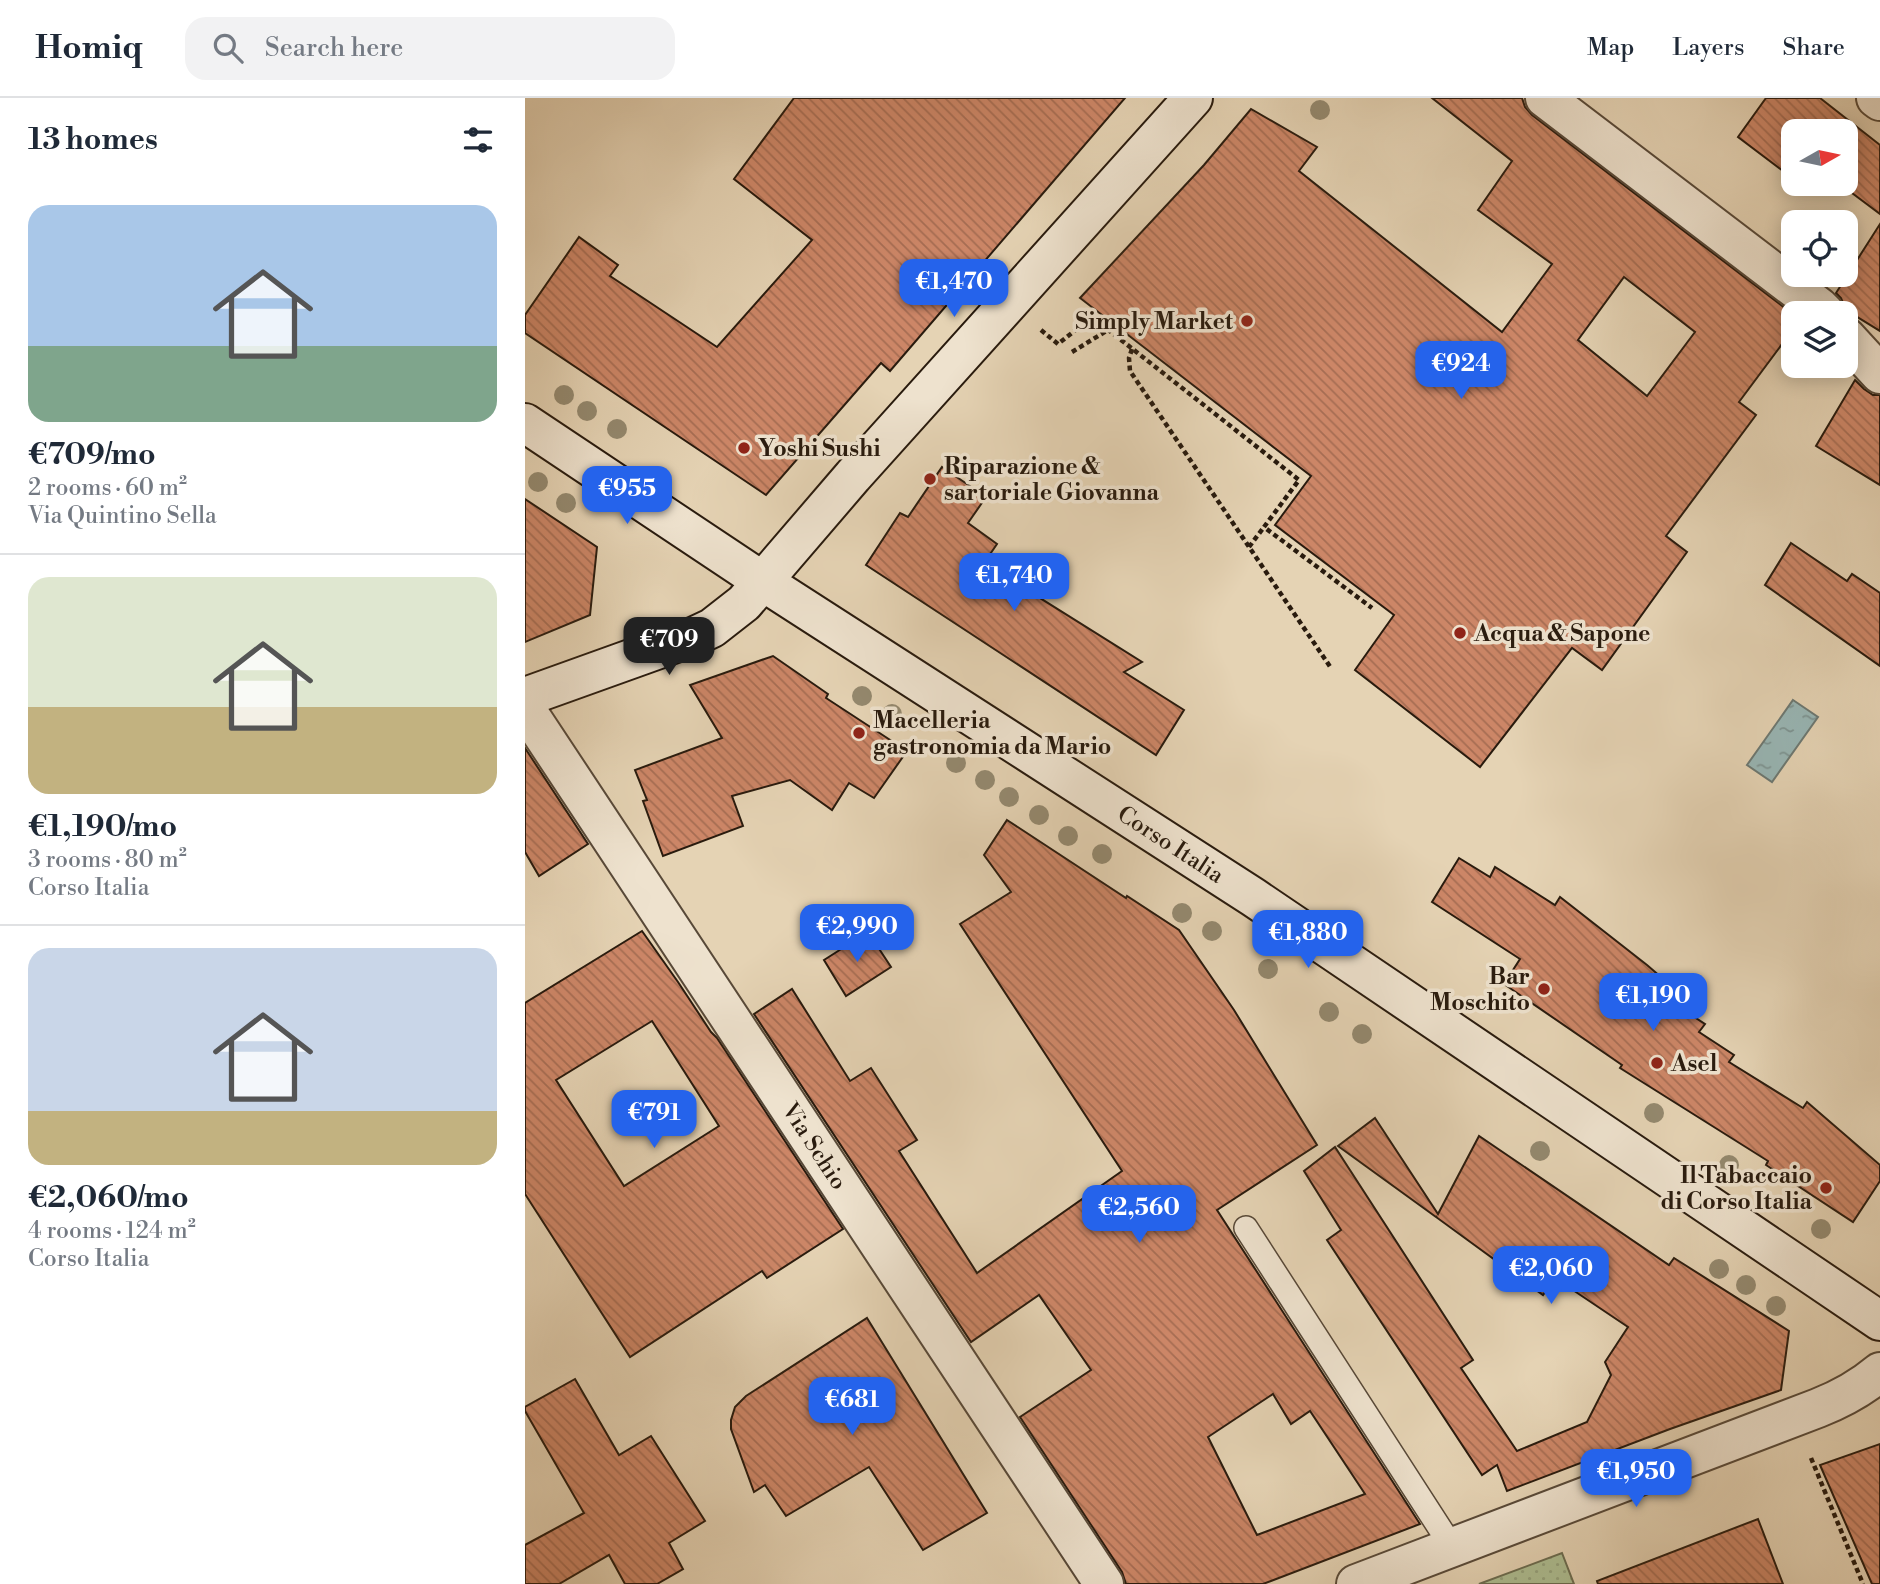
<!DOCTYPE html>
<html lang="en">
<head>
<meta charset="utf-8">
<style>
  :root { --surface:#fff; --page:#f2f2f3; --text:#1f2937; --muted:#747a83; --line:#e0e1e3; --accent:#2563eb }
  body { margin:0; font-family:"Libre Bodoni",serif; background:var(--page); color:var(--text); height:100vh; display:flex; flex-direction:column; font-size:26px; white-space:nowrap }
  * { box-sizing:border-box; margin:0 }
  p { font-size:23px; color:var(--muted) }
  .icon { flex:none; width:38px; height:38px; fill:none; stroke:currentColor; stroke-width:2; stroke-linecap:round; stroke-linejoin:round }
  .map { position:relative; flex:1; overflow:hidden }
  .details { display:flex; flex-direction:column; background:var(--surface); width:525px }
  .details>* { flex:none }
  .needle { width:46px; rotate:81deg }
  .buttons { position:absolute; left:1256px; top:21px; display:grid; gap:14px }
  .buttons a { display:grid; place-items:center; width:77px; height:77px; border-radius:14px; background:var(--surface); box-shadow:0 4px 18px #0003; font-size:35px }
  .price { position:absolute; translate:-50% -60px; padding:0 16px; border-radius:14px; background:var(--accent); color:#fff; font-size:23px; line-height:46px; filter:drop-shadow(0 2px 4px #0008) }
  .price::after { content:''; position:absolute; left:50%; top:42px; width:21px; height:16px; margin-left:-10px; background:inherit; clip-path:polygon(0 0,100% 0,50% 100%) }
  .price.active { background:#222; color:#fff }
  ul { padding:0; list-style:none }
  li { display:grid; align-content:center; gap:14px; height:371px; padding:0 28px }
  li+li { border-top:2px solid var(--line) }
  li span { display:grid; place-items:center; height:217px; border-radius:21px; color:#555 }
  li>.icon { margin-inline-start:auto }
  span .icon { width:126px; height:126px; fill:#fffc; stroke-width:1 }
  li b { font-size:30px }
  h2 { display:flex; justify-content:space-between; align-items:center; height:84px; padding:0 28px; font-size:30px }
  header { display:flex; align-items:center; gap:42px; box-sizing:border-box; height:98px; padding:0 35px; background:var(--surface); border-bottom:2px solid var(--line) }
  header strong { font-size:33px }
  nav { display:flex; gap:38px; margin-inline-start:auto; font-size:24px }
  .search { width:490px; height:63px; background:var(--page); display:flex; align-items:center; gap:18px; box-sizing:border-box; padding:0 24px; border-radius:21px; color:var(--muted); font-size:26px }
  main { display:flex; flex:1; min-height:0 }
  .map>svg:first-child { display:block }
</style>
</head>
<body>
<header>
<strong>Homiq</strong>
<div class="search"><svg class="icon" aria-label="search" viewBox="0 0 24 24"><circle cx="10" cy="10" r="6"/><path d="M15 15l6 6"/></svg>Search here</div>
<nav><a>Map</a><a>Layers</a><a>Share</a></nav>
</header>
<main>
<section class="details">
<h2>13 homes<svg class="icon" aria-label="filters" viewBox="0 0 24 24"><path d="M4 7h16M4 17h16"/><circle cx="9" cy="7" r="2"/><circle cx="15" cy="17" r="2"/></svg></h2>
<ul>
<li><span style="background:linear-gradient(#a9c7e8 65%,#7fa58c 0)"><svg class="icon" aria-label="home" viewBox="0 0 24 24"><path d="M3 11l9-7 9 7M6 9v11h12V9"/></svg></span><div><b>€709/mo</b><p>2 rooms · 60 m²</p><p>Via Quintino Sella</p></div></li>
<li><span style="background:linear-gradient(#dfe7d0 60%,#c2b280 0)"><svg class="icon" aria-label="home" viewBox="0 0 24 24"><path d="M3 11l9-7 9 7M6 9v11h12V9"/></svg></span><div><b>€1,190/mo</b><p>3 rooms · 80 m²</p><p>Corso Italia</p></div></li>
<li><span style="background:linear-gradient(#c9d6e8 75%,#c2b280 0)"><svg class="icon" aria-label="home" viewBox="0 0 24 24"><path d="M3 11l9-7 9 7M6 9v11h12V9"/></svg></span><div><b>€2,060/mo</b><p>4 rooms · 124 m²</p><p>Corso Italia</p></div></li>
</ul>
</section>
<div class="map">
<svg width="1355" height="1486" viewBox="0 0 1355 1486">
  <defs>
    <pattern id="park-dots" width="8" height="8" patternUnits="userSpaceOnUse" patternTransform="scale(1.75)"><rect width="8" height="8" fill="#adbe92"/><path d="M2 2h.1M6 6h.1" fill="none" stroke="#95a37d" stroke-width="1.8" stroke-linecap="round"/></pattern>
    <pattern id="water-ripples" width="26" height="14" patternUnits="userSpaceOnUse" patternTransform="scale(1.75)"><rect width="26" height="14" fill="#98b6b5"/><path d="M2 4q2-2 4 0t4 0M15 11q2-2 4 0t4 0" fill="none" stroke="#7c9392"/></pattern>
    <pattern id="building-back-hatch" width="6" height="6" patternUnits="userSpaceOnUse" patternTransform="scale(1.75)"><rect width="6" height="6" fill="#cc8667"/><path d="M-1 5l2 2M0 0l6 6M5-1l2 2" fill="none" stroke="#a66d53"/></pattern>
  </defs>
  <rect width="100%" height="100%" fill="#e5d3b4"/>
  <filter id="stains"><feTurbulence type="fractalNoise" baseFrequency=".00286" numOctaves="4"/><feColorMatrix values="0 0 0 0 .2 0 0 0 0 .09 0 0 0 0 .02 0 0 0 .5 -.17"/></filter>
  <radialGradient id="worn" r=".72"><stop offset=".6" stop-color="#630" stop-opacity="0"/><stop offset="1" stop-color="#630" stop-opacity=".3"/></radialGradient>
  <!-- park -->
  <path fill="url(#park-dots)" stroke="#6b6c50" stroke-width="2" d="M1037 1455 1049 1486H954Z"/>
  <!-- water -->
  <path fill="url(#water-ripples)" stroke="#6c7872" stroke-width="2" d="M1268 602 1293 619 1247 684 1222 667Z"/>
  <!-- building -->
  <g fill="url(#building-back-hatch)" stroke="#291b0e" stroke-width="2" fill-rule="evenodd">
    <path d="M269 0H600L365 273 356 265 241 397 0 235V217L54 139 93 167 85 178 192 249 287 142 209 81Z"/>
    <path d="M907 0H997L1000 9 1007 17 1269 217V230L1214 304 1231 317 1141 438 1162 454 1077 572 1047 550 955 669 830 572 869 517 750 427 786 378 555 200 679 67 726 11 792 49 774 73 977 234 1027 166 953 112 987 63ZM1099 179 1170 234 1122 298 1053 242Z"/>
    <path d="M1241 0H1295L1355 47V116L1315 86H1321V33H1269V60L1258 73 1213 39Z"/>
    <path d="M1355 126V233L1321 212 1316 200 1311 195Z"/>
    <path d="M1330 282 1339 291 1348 297H1355V387L1291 348Z"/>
    <path d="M417 369 461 399 443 425 472 446 459 465 617 564 599 574 659 612 631 657 341 467 375 415 383 419Z"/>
    <path d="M0 401 72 449 65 517 0 544Z"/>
    <path d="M1266 445 1322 483 1327 476 1355 495V568L1240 487Z"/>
    <path d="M248 558 303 596 301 600 382 653 349 700 324 685 307 712 265 682 207 698 218 728 138 758 118 703 122 702 110 672 197 640 165 587Z"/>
    <path d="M0 650 63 746 14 778 0 754Z"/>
    <path d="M482 722 601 800 602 798 654 832 709 912 792 1047 692 1112 895 1426 738 1486H601L597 1474 495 1319 566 1272 514 1197 446 1244 229 916 267 891 325 983 346 970 392 1042 374 1053 452 1175 597 1073 435 826 486 794 459 757ZM748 1296 766 1326 785 1313 840 1396 732 1437 683 1339Z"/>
    <path d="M934 760 965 779 970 769 1030 807 1035 799 1122 867 1166 905 1160 913 1180 926 1174 934 1209 957 1204 964 1278 1010 1282 1004 1355 1067V1083L1328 1124 1241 1067 1243 1063 1095 970 1097 967 979 886 995 861 907 804Z"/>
    <path d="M117 833 153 884 186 934 192 940 318 1131 242 1180 237 1173 105 1259 0 1096V905ZM127 923 194 1028 99 1088 31 982Z"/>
    <path d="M343 834 366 869 321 898 299 862Z"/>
    <path d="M850 1020 913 1116 954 1038 1144 1167 1149 1160 1264 1233 1256 1292 1145 1331 982 1393 972 1367 957 1377 802 1142 816 1132 779 1073 810 1049 948 1262 936 1270 992 1353 1062 1324 1086 1277 1080 1264 1103 1229 1030 1180 1018 1197 911 1119 912 1118 911 1119 813 1048Z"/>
    <path d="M342 1220 462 1415 398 1452 344 1369 261 1418 240 1387 229 1394 206 1331V1322L210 1309 221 1298Z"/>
    <path d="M50 1281 94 1357 126 1338 180 1423 144 1445 158 1471 132 1486H100L84 1457 34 1486H0V1447L59 1415 0 1313V1309Z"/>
    <path d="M1355 1346V1486H1347L1295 1367Z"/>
    <path d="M1233 1421 1258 1486H1073L1072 1483Z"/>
  </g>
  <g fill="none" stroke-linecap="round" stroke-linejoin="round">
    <defs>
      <path id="lane" d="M721 1130 927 1449"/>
      <g id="street">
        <path d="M1020 0 1294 209 1300 215"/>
        <path d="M1351 0 1355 3"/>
        <path d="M1321 239 1355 276"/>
        <path d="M0 610 579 1486"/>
        <path d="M831 1486 1293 1310C1316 1301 1336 1290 1355 1274"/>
      </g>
      <g id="secondary">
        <path d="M0 325 237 483 728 799 1355 1223"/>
        <path d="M0 599 170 538 187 530 219 505 328 378 668 0"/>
      </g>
    </defs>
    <!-- lane casing -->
    <use href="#lane" stroke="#584938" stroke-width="26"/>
    <!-- street casing -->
    <use href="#street" stroke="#584938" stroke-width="42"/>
    <!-- secondary casing -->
    <use href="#secondary" stroke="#291b0e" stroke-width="42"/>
    <!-- path -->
    <g stroke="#291b0e" stroke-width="4.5" stroke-dasharray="5 3.5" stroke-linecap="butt">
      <path d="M516 232 533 246 567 219 774 382 739 429 847 510"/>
      <path d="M607 251 604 260 605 273 806 570"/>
      <path d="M547 254 583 232"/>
      <path d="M724 449 739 429"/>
      <path d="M1286 1360 1338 1486"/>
    </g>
    <!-- lane -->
    <use href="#lane" stroke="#eee2ce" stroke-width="23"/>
    <!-- street -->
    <use href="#street" stroke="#eee2ce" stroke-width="38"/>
    <!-- secondary -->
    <use href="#secondary" stroke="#eee2ce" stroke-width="38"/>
  </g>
  <!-- trees -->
  <g fill="#94896f">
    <circle cx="795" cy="12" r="10"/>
    <circle cx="39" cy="297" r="10"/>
    <circle cx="62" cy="313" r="10"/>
    <circle cx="92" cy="331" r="10"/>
    <circle cx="13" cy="384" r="10"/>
    <circle cx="41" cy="405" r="10"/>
    <circle cx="337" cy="598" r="10"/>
    <circle cx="367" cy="616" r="10"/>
    <circle cx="431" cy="665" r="10"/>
    <circle cx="460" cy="682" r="10"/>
    <circle cx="484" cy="699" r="10"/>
    <circle cx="514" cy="717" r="10"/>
    <circle cx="543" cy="738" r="10"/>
    <circle cx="577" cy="756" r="10"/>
    <circle cx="657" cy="815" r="10"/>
    <circle cx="687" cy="833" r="10"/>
    <circle cx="743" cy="871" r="10"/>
    <circle cx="804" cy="914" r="10"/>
    <circle cx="837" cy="936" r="10"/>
    <circle cx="1129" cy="1015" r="10"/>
    <circle cx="1015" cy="1053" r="10"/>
    <circle cx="1204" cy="1067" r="10"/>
    <circle cx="1296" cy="1131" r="10"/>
    <circle cx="1194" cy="1171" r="10"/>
    <circle cx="1221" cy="1187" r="10"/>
    <circle cx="1251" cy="1208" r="10"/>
  </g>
  <!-- markers -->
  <g fill="#8f2418" stroke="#eee2ce" stroke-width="2.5">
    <circle cx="722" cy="223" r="7"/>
    <circle cx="219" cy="350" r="7"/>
    <circle cx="405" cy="381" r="7"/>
    <circle cx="935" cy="535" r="7"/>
    <circle cx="334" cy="635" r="7"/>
    <circle cx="1019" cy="891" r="7"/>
    <circle cx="1132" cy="965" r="7"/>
    <circle cx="1301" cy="1090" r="7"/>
  </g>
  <g text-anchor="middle" stroke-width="7" stroke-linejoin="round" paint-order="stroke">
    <!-- poi labels -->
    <g font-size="23" font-weight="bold" fill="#291b0e" stroke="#eee2ce" text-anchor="start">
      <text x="708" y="231" text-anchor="end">Simply Market</text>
      <text x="233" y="358">Yoshi Sushi</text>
      <text x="419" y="376">Riparazione &amp;<tspan x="419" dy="26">sartoriale Giovanna</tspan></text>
      <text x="949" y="543">Acqua &amp; Sapone</text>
      <text x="348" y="630">Macelleria<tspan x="348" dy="26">gastronomia da Mario</tspan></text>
      <text x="1005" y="886" text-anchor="end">Bar<tspan x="1005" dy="26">Moschito</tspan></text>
      <text x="1146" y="973">Asel</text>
      <text x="1287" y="1085" text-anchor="end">Il Tabaccaio<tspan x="1287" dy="26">di Corso Italia</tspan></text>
    </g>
    <!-- street labels -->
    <g font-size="23" fill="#291b0e" stroke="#eee2ce">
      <text transform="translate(646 746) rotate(33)" y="8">Corso Italia</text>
      <text transform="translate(290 1048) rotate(57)" y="8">Via Schio</text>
    </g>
  </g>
  <rect width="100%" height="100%" filter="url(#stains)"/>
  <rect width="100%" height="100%" fill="url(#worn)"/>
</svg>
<div class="buttons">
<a><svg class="needle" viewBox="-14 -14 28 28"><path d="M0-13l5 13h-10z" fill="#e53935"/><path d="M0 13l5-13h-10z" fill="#747a83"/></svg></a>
<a><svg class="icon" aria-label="locate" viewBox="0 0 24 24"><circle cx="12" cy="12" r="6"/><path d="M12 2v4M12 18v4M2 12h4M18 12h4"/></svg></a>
<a><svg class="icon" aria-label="layers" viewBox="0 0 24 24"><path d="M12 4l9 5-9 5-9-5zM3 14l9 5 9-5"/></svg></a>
</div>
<b class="price" style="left:429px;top:221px">€1,470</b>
<b class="price" style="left:936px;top:303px">€924</b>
<b class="price" style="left:102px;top:428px">€955</b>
<b class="price" style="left:489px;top:515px">€1,740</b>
<b class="price active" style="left:144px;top:579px">€709</b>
<b class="price" style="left:332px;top:866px">€2,990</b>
<b class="price" style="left:783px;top:872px">€1,880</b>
<b class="price" style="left:1128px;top:935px">€1,190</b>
<b class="price" style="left:129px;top:1052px">€791</b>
<b class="price" style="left:614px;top:1147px">€2,560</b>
<b class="price" style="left:1026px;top:1208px">€2,060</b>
<b class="price" style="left:327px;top:1339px">€681</b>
<b class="price" style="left:1111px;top:1411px">€1,950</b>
</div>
</main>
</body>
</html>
